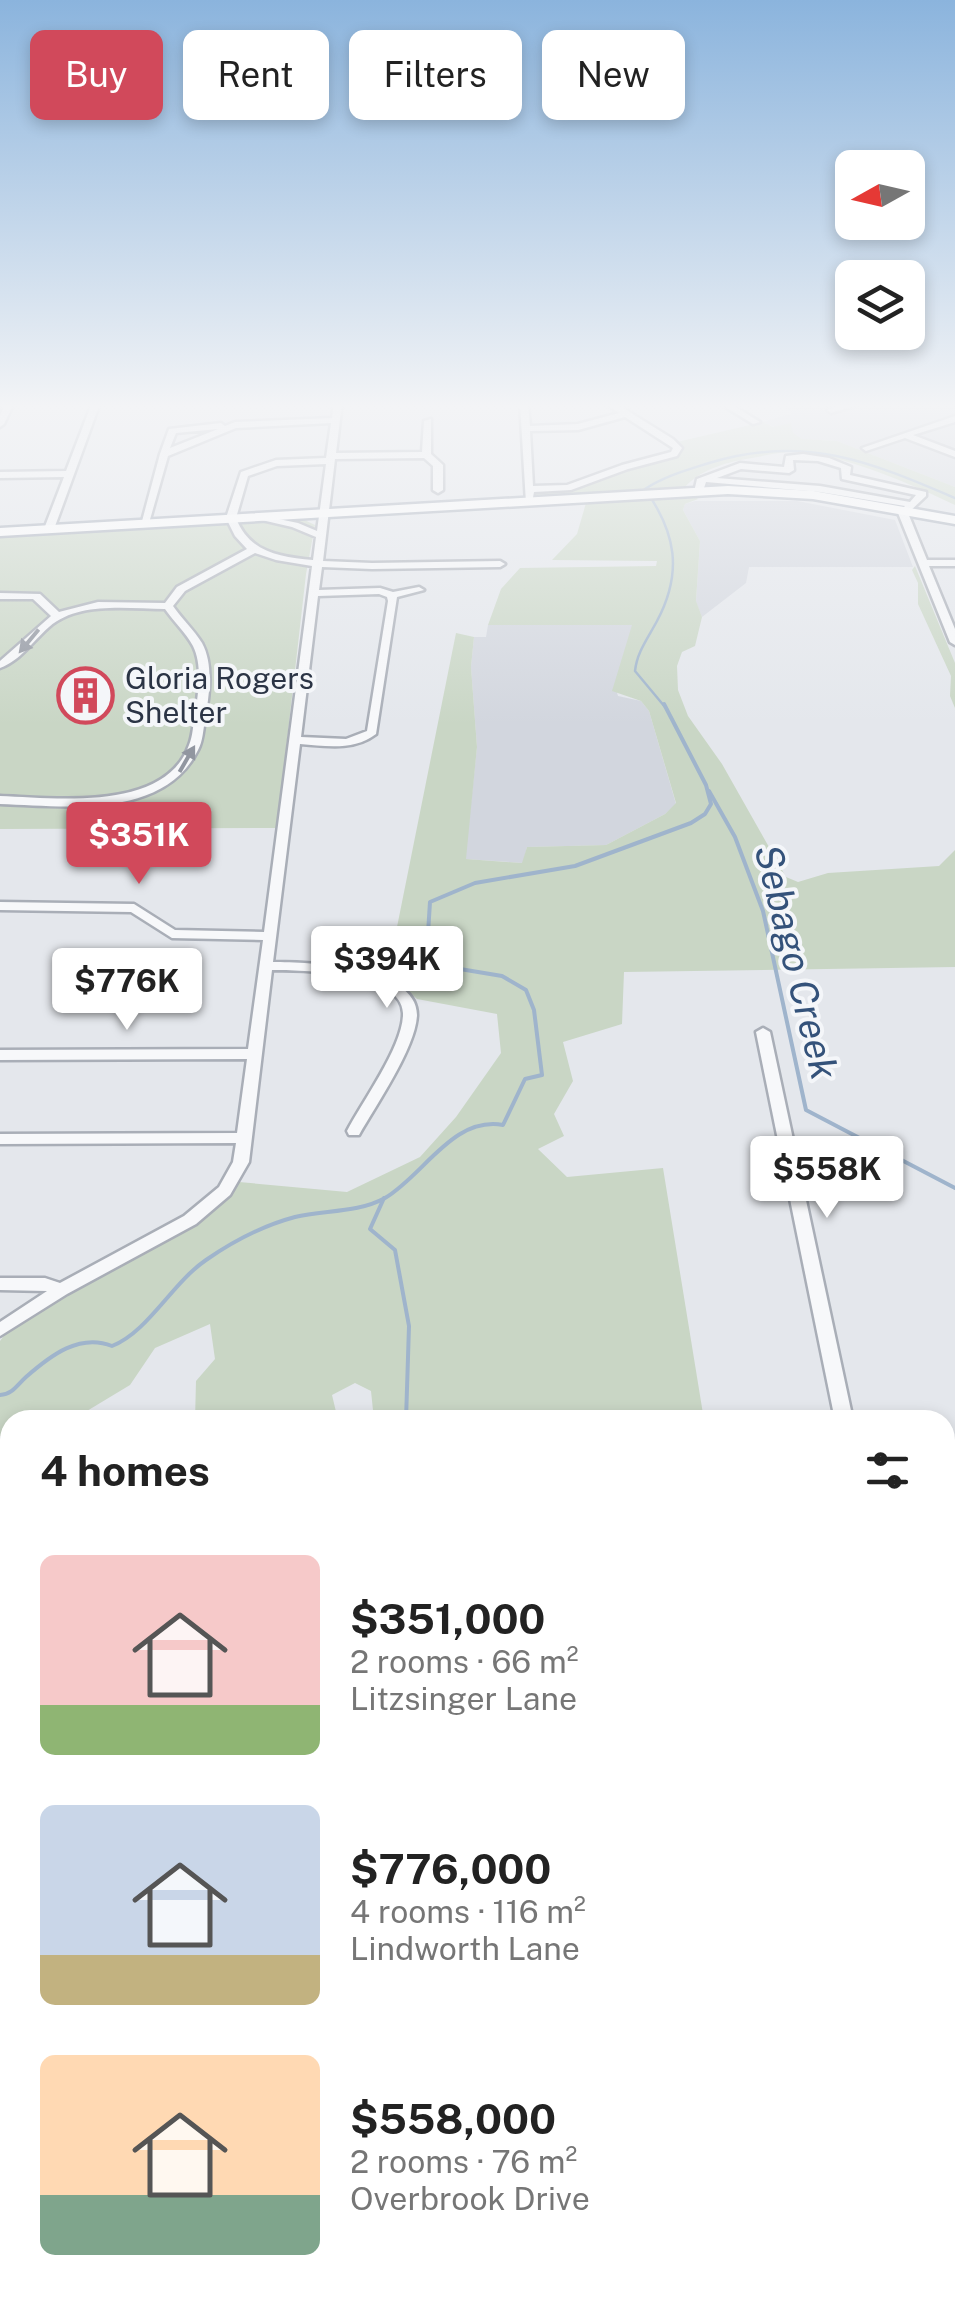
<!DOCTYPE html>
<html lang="en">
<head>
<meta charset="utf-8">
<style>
  :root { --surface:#fff; --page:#f6f6f6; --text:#222; --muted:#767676; --accent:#d1495b }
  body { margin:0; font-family:"Public Sans",sans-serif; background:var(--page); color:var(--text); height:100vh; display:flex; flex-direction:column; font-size:38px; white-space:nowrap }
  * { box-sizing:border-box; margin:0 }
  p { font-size:32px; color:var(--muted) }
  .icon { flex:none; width:55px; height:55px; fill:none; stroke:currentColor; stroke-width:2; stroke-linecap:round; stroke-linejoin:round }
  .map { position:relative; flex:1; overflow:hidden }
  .details { position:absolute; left:0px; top:1410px; width:955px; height:892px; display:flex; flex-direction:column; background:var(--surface); border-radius:30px 30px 0 0; box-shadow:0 5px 15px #0003 }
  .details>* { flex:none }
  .hud { position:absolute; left:30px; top:30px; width:895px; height:90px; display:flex; gap:20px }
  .needle { width:65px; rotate:262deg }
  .tools { position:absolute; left:835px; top:150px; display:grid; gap:20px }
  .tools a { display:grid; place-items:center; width:90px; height:90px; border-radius:15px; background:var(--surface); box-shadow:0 5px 15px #0003; font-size:50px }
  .price { position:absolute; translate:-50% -85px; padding:0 22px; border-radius:10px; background:#fff; color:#222; font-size:32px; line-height:65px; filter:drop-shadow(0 2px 5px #0008) }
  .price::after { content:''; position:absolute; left:50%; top:60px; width:30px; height:22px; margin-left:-15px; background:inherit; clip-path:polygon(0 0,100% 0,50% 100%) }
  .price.on { background:var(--accent); color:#fff }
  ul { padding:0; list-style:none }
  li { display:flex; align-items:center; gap:30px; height:250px; padding:0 40px }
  li span { display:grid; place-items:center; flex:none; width:280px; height:200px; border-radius:15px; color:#555 }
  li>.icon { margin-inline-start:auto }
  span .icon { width:120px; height:120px; fill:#fffc; stroke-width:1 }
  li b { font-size:42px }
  h2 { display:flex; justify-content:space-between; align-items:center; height:120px; padding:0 40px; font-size:42px }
  .chip { padding:0 35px; border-radius:15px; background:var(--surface); box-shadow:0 5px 15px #0003; font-size:35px; line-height:90px }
  .chip.on { background:var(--accent); color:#fff }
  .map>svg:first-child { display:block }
</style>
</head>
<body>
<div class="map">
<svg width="955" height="2302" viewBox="0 0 955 2302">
  <rect width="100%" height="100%" fill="#e4e7ec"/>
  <!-- built -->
  <g fill="#d2d6de">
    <path d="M777 403H955V487L837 441 802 439 763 422 793 413Z"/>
    <path d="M695 501H797L895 520 913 567H749L746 583 702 617 696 602 700 541 683 510 685 504Z"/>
    <path d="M488 625H633L615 686 618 696 641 701 649 711 676 804 665 814 606 845 527 847 523 863 465 859 477 747 471 667 474 637H486Z"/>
  </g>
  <!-- green -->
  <g fill="#c9d6c5">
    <path d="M763 422 773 427 791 423 793 433 802 439 837 441 955 487V505C914 485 846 456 801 452 783 451 764 456 746 459 724 463 700 470 684 488L532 496 535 492C583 488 626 468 673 456L677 442Z"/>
    <path d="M695 496 698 499 685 504 683 510 700 541 696 601 702 617 695 646 682 652 677 666 678 690 688 716 722 764 786 877 798 882 828 873 939 866 955 850V967L624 972 622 1024 563 1042 573 1081 554 1114 564 1136 538 1149 567 1177 663 1168 704 1420H374L371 1391 355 1383 332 1395 338 1420H195L196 1381 215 1359 210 1324 155 1348 130 1385 72 1420H10V1435L0 1436V1341L5 1334 71 1289 209 1214 228 1198 239 1182 347 1192 420 1157 456 1117 501 1053 497 1014 417 999 401 985 333 962 347 949 394 942 456 633 474 637 471 667 477 747 466 859 522 863 527 847 606 845 665 814 676 803 649 711 641 701 612 691 632 625H488L501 589 520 568 656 566 657 561 552 560 577 534 586 503Z"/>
    <path d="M296 516 315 525 306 574 277 828 0 829V534Z"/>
    <path d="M915 566 955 663V708L950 696 951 676 918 604V583L912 570Z"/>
    <path d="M945 1819H955V2302H20L21 2292H945Z"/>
  </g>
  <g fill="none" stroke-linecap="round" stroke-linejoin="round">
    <!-- stream-far1 -->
    <path stroke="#9fb4cc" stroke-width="2.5" d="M665 707 635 671C637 652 648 638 657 621 683 572 676 533 645 489 665 476 687 470 709 463 803 434 869 461 955 498"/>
    <!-- stream -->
    <g stroke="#9fb4cc" stroke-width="4">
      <path d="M709 791 735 837 763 911 806 1110 955 1188"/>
      <path d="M384 1198 370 1229 395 1250 409 1326 406 1420"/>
      <path d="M0 1395C13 1394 17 1385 26 1377 51 1355 80 1333 112 1346 148 1332 172 1283 206 1260 232 1242 265 1225 295 1217 324 1210 358 1213 385 1198 424 1175 453 1116 503 1125L525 1079 542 1075 534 1010 526 990 502 976 448 967 427 949 430 902 475 883 575 866 691 823 705 814 711 804 706 785 664 704"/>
    </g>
    <defs>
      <g id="minor">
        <path d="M6 403H14L4 424 0 427V415Z"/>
        <path d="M92 403H100L54 529 46 531 44 529 64 477 0 478V472L66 471Z"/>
        <path d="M334 403H342L336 453 422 452 424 421 431 419V454L443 465V490L438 493 433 490V466L424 458 335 459 323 561 372 563 500 561 505 564 500 567 372 569 322 567 319 590 380 588 393 592 419 587 424 590 397 597 376 734C354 751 326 746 300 744L273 962C308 962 417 966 417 1015 416 1047 376 1105 359 1135H349L347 1131C362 1102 404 1045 403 1013 402 972 301 970 272 970L249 1162 230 1195 196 1224 67 1294 0 1336V1322L47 1291 0 1290V1278H45L60 1283 184 1216 219 1187 233 1162 236 1143 0 1144V1134L237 1133 247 1059 0 1060V1050L248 1049 263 940 172 938 131 912 0 910V902L134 904 175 930 264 932 312 566 276 560 255 553 185 591 173 606C182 619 194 630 202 643 214 665 209 696 205 720 203 730 203 741 198 750 163 820 65 806 0 804V796C56 798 165 812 189 745 193 736 193 724 195 715 198 694 203 666 193 646 186 633 174 622 165 609 128 609 79 601 49 627 32 642 21 660 0 668V661L51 616 33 599H0V593L40 594 59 612 98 602 165 603 177 587 247 549 235 536 226 518 241 472 276 460 326 458 331 423 236 428 168 456 149 523 141 525 160 454 169 429 221 423 225 426 235 422 332 418ZM218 429 170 448 176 433ZM326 464 317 531 298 523 254 514 249 517 292 527 316 537 313 560C279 557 249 552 236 518L248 476 277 466ZM379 594 387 597 388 601 367 731 346 739 301 737 318 596Z"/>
        <path d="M520 403H528L530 426 578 424 619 413 605 403H615L673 439 682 448 677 456 628 469 571 490 534 492 532 503H526ZM625 417 673 448 671 452 622 465 567 485 533 486 530 431 578 430Z"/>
        <path d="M719 403H729L760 422 753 424Z"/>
        <path d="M849 403H863L831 413 827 410Z"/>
        <path d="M955 416V422L913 435 955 451V457L905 438 866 451 862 448Z"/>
        <path d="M803 454 829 458 851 467 850 475 926 492V496L908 513 927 560H955V566H929L955 629V645L950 642 898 513 905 506 820 492 706 482 702 494 694 492 697 479 740 463 784 467 786 456ZM793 460 818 461 841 468 842 479 916 495 910 502 820 486 717 478 741 469 789 473 794 470Z"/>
        <path d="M763 1028 770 1032 853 1420H835L756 1032Z"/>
        <path d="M945 1552 955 1554V1570L945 1568Z"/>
        <rect x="0" y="1619" width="10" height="16"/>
      </g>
      <path id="major" d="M728 486 813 491 955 516V524L813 499 728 494 0 536V528Z"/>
    </defs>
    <!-- minor casing -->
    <use href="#minor" stroke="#a9aeb7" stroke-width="5"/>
    <!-- major casing -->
    <use href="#major" stroke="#a3abb8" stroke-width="5"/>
    <!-- minor -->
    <use href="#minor" fill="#f7f8fa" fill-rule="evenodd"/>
    <!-- major -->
    <use href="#major" fill="#fff" fill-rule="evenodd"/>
  </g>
  <!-- wall -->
  <path fill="#a1a5ae" d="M96 682 97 690 90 704 75 703 74 696Z"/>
  <!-- shaded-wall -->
  <path fill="#83868d" d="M96 682 97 690 90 704 89 696Z"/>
  <!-- building -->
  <path fill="#bbc0ca" stroke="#83868d" stroke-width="2.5" d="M81 681 96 682 89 696H74Z"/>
  <!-- one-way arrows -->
  <defs><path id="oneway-solid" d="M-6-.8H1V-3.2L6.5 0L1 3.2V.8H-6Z" transform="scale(2.5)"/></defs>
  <g fill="#9196a0">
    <use href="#oneway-solid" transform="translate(29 641) rotate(130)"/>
    <use href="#oneway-solid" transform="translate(187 759) rotate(-60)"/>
  </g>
  <!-- sky -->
  <linearGradient id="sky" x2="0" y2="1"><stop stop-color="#8bb4dd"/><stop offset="0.56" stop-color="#f3f4f6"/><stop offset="1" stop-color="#f3f4f6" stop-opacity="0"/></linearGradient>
  <rect width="955" height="725" fill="url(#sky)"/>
  <!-- icons -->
  <defs>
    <symbol id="building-ring" viewBox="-11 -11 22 22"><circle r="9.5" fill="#f4f6f9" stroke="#d1495b" stroke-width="1.5"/><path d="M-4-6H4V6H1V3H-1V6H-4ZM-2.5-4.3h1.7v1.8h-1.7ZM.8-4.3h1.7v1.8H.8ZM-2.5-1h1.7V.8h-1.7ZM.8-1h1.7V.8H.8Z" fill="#d1495b"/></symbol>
  </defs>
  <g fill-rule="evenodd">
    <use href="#building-ring" x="54" y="664" width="63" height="63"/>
  </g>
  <g text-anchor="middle" stroke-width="8" stroke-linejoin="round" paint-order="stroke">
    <!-- far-poi labels -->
    <g font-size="30" fill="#2b3445" stroke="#f4f6f9" text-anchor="start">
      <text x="125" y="689">Gloria Rogers<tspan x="125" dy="34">Shelter</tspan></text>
    </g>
    <!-- water labels -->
    <g font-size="38" font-style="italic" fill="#34527a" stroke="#f4f6f9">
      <text transform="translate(796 962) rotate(76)" y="13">Sebago Creek</text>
    </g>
  </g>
</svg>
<div class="tools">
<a><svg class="needle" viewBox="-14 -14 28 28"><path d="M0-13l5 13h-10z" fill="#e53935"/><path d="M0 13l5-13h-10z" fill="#767676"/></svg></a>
<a><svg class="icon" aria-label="layers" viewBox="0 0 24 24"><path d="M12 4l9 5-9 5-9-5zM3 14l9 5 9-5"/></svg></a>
</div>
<b class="price on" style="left:139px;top:887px">$351K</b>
<b class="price" style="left:387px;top:1011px">$394K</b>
<b class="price" style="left:127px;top:1033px">$776K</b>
<b class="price" style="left:827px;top:1221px">$558K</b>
<div class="hud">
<a class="chip on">Buy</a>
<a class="chip">Rent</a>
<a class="chip">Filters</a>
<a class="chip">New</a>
</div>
<section class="details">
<h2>4 homes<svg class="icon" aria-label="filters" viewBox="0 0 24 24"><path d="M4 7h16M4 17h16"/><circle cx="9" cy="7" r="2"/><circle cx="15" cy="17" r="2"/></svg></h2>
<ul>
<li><span style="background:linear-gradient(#f6c9c9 75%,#8fb573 0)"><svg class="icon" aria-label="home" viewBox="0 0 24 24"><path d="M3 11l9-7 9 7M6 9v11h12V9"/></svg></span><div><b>$351,000</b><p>2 rooms · 66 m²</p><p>Litzsinger Lane</p></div></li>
<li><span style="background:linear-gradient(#c9d6e8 75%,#c2b280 0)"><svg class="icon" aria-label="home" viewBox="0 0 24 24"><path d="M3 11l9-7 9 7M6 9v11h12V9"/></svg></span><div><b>$776,000</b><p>4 rooms · 116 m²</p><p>Lindworth Lane</p></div></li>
<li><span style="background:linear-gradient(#ffd9b3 70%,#7fa58c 0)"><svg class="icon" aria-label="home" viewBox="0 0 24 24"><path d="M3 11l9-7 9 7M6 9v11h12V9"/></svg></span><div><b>$558,000</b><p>2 rooms · 76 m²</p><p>Overbrook Drive</p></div></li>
</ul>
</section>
</div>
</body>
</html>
